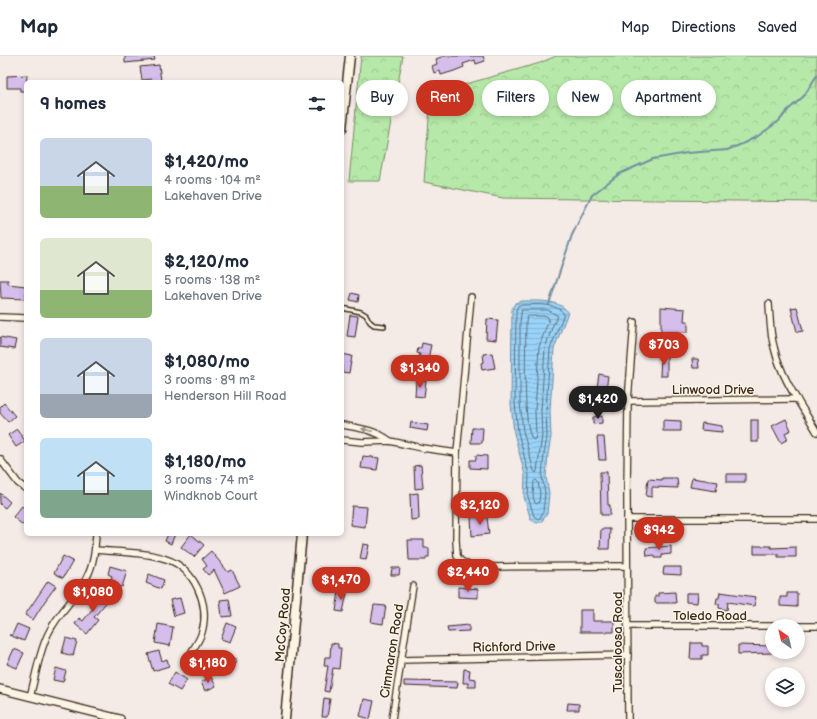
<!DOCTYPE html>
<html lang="en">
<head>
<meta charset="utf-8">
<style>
  :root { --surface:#fff; --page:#f6f6f7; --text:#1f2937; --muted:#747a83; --line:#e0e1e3; --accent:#c8321e }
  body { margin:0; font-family:"Balsamiq Sans",sans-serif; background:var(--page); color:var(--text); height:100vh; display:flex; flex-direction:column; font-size:15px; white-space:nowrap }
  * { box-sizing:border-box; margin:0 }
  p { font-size:13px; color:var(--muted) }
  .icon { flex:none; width:22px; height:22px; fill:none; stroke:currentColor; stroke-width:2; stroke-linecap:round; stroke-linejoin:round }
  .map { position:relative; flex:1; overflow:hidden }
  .sheet { position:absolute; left:24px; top:24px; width:320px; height:456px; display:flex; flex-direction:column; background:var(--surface); border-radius:6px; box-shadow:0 2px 6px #0003 }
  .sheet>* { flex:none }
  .banner { position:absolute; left:356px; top:24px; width:380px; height:36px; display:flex; gap:8px }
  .needle { width:26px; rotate:326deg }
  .controls { position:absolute; left:765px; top:563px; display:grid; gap:8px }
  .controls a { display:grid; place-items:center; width:40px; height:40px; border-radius:50%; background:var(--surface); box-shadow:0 2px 6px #0003; font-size:20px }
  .price { position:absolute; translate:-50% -34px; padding:0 9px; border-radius:14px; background:var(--accent); color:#fff; font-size:13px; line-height:26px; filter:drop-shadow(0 1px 2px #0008) }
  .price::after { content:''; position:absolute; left:50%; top:24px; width:12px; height:9px; margin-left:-6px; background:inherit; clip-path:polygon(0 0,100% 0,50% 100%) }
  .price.on { background:#222; color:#fff }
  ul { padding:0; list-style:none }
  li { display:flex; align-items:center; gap:12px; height:100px; padding:0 16px }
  li span { display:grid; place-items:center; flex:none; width:112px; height:80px; border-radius:6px; color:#555 }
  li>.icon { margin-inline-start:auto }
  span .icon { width:48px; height:48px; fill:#fffc; stroke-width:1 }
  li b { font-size:17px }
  h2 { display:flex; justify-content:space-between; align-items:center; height:48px; padding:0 16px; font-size:17px }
  .tag { padding:0 14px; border-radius:18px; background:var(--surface); box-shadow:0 2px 6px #0003; font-size:14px; line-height:36px }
  .tag.on { background:var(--accent); color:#fff }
  header { display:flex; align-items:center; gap:24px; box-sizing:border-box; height:56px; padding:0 20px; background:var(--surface); border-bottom:1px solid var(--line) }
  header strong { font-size:19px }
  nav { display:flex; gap:22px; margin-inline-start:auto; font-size:14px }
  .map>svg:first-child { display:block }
</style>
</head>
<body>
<header>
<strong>Map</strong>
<nav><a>Map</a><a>Directions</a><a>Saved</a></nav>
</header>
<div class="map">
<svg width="817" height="663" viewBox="0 0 817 663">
  <defs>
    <pattern id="forest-crowns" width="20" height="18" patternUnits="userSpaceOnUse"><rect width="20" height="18" fill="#b6e9a9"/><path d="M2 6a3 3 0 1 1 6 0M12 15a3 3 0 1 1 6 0" fill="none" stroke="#9dc891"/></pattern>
    <pattern id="water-rules" width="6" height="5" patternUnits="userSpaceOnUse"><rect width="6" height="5" fill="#99d3f9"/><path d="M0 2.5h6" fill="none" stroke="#85b5d5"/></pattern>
  </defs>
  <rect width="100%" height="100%" fill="#f4eae6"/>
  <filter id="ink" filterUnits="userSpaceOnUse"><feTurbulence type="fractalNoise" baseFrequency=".025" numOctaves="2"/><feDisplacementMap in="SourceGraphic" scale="8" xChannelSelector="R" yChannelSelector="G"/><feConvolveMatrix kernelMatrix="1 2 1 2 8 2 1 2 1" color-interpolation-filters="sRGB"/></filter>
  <g filter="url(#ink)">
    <!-- forest -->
    <g fill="url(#forest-crowns)" stroke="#788a64">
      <path d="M361 0H403L380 125H349Z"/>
      <path d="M556 0H817V146L503 142 424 126 431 38 540 7Z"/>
    </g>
    <!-- water -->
    <path fill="url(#water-rules)" stroke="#738fa1" d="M522 245C538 245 558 243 568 256L554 293 550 355 551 381 548 398 546 421 549 437 547 458 542 465 537 467 531 464 524 441 525 419 514 377 511 348 512 253 515 247Z"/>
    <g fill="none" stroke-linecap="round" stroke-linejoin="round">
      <!-- shore -->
      <g stroke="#616e76" stroke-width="1">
        <path d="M523 249C535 249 556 246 564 258L550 293 546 355 547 381 544 398 542 421 545 437 543 456 540 462 538 463 534 460 528 441 529 419 518 376 515 347 516 254 518 250Z"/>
        <path d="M522 254H548L558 260 553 269 545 292 541 355 542 380 537 415 536 417 534 415 523 375 520 347V266Z"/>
        <path d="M529 260H547L549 263 539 291 535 355 536 380 535 383 533 384C522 374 526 286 526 266L527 261Z"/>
        <path d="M536 424 538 426 540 437 539 446 537 448 535 447 533 440 534 426Z"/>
      </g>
      <!-- stream -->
      <path stroke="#738fa1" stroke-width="2" d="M549 248 572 179 592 139 619 118 653 103 687 97 727 94 742 88 758 80 779 65 788 54 804 40 817 19"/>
    </g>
    <!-- building -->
    <g fill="#d5bdec" stroke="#3b2a1e">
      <path d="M125 0H154L155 4 125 7Z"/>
      <path d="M444 0H483L485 5 476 8 475 4 463 8 464 11 454 15 441 19 440 15 434 17 432 10 437 8 436 3Z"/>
      <path d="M159 9 161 25 152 26V23L142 24 140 11Z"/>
      <path d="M27 19 26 35H20V32H7V20Z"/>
      <path d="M0 224H8V228L26 230V243L1 242Z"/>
      <path d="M352 237 359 239 358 246 350 244Z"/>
      <path d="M661 251 685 253 684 265H688V276H661Z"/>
      <path d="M797 251 803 275 797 276 791 252Z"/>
      <path d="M350 259 358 260 355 281 347 280Z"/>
      <path d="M487 263 498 264 496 284 486 283Z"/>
      <path d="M0 281 16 284 14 293 0 291Z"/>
      <path d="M422 287 431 289 427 308 418 307 420 298 417 297 418 292H421Z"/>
      <path d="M492 297 495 312 482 314 481 307 484 306 483 298Z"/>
      <path d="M342 298 352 300 349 317 342 316Z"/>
      <path d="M661 298 667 299V320H660Z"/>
      <path d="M692 303H698L699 312H693Z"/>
      <path d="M599 318 608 320 605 340 596 338Z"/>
      <path d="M416 325H426L424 341 415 340Z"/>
      <path d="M4 347 15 360 8 366 0 357V351Z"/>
      <path d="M602 360V367L593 368V361Z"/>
      <path d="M786 363 791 374 785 377 788 383 781 387 772 370Z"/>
      <path d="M663 364 681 365V375H663Z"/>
      <rect x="751" y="364" width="7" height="22"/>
      <path d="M411 366 428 369 427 375 410 372Z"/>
      <path d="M702 367 722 370V376L701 374Z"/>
      <path d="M472 372H483L482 387H471Z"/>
      <path d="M17 373 25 385 16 391 8 379Z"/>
      <path d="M597 381H604L606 404H599Z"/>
      <path d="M476 399 487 400V413L470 412V404H476Z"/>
      <path d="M363 400 379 402 377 414 361 412Z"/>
      <path d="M421 409 423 432 415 433 414 410Z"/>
      <path d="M600 416H607L608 449H610V459H601Z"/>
      <rect x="727" y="418" width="18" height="8"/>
      <path d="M662 422H677L678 432 652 431V441L646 440 648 423 662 424Z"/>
      <path d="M692 422 718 426 716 435 690 431Z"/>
      <path d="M0 437 10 446 5 452 0 448Z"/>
      <path d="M418 437 419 463 411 464 410 438Z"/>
      <path d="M22 450 26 454V466L23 469 13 461Z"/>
      <path d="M352 450 367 451 365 471 350 469Z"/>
      <path d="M471 461H487L489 478 472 480Z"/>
      <path d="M601 473H610L609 493H600Z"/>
      <path d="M168 478H175L171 488 165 485Z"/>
      <path d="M191 478 204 489 194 501 181 491Z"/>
      <path d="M408 484H424V492H429V501H426V504H409Z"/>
      <path d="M363 488 369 489 366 504 360 503Z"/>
      <path d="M671 490V498L662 499V502H655V499L647 500 646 492Z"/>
      <path d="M754 490H771V492L796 491V501H778V498H754Z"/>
      <path d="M211 495 228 516 232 514 240 530 225 537 214 514 208 519 203 513 207 510 202 503Z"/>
      <path d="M63 500 73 505 63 522 54 517Z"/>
      <path d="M110 510 127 515 122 531 110 528 112 520 108 518Z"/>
      <path d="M664 511H681V519L663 518Z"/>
      <path d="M392 512H400L399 519H391Z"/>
      <path d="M149 518 164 524 161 533 146 527Z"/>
      <path d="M48 525 56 530 45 545 33 564 25 559Z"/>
      <path d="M458 531 478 533V542L458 541Z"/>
      <path d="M103 535 110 542 94 561 98 564 87 578 75 568 79 562 83 565 93 552 90 550Z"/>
      <path d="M339 535 347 537 343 556 336 555Z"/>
      <path d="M675 536 676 547H655V540H658V537Z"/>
      <path d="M720 536 756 541 754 550 728 546 727 554 719 552V548H716L717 542H719Z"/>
      <path d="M686 537H698L697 547 686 546Z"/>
      <path d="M787 537H797V551L780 550V541H787Z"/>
      <path d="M180 542 184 557 174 560 170 544Z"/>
      <path d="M229 543 232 560 222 561 220 544Z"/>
      <path d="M374 549 386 550 383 568 371 566Z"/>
      <path d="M580 554H593V565H614V576H580Z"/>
      <path d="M227 567 236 571 230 586 221 583Z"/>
      <path d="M17 568 29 573 24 585 9 579H12Z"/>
      <path d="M158 568 173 571 170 590 155 587Z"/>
      <path d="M469 569V575L448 576 447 571Z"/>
      <path d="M66 582 77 585 73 600 62 597Z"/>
      <path d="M331 587 338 588V592H341L339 613 333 612 329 636 324 635 328 610H324L325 601H330Z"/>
      <path d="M691 587H702V590H708V599H702V603H690Z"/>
      <path d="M738 589 772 590V597L738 598Z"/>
      <path d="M14 593 24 597 17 612 7 608Z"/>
      <path d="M159 595 162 605 167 603 169 610 153 615 148 598Z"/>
      <path d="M226 598 237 604 229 618 218 612Z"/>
      <path d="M56 612 66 615 63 626 53 624Z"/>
      <path d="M464 613 470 614 469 622 476 623V631H468V627H463Z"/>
      <path d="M175 616 187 624 180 635 168 628Z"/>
      <path d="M211 621 216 630 205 635 201 626Z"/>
      <path d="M404 625 458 626 457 632 404 630Z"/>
      <path d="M324 642 330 643 327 661H322Z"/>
      <path d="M364 643 374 645 370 663 360 660Z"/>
      <path d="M568 647 579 648V654H567Z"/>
    </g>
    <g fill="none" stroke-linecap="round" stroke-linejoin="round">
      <defs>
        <path id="service" d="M342 252 361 256 366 259 370 266 374 269 384 270"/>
        <g id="minor">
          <path d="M471 241 457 397 456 484 457 500 461 505 470 510 479 511 627 510"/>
          <path d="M769 248C770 262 770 277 774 291 781 322 801 349 817 376"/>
          <path d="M0 261 26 262"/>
          <path d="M628 345 797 343"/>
          <path d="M342 369C359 372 376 374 390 385"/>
          <path d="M342 384 362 386 390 385 422 392 457 397"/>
          <path d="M0 403 18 427 26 433"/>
          <path d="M627 463H817"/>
          <path d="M95 494C117 496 146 496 166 503 194 512 210 547 202 576 200 583 196 589 192 595"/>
          <path d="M628 570H817"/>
          <path d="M401 604 628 599"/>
          <path d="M30 641C36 619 39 595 49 576 59 556 76 542 86 523 94 509 95 493 96 478"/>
          <path d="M392 663 413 530"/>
          <path d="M628 663 627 439 628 345 634 266"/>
        </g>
        <path id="tertiary" d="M0 633 120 663"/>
        <g id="secondary">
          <path d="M342 73 350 0"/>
          <path d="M285 663 302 478"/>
        </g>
      </defs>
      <!-- service casing -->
      <use href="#service" stroke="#3b2a1e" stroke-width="6"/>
      <!-- minor casing -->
      <use href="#minor" stroke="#3b2a1e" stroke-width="8"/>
      <!-- tertiary casing -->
      <use href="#tertiary" stroke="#3b2a1e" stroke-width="10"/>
      <!-- secondary casing -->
      <use href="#secondary" stroke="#3b2a1e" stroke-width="11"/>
      <!-- service -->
      <use href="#service" stroke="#fcf5e5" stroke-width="3"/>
      <!-- minor -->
      <use href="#minor" stroke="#fcf5e5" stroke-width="5.5"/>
      <!-- tertiary -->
      <use href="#tertiary" stroke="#fcf5e5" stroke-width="7"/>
      <!-- secondary -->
      <use href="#secondary" stroke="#fcf5e5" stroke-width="8"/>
    </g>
    <!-- one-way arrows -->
    <defs><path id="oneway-solid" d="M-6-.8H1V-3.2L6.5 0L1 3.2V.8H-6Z"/></defs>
    <use fill="#9c9082" href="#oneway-solid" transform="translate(367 374) rotate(-166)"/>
  </g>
  <g text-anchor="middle" stroke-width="3" stroke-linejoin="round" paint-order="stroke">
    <!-- street labels -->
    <g font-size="13" fill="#3b2a1e" stroke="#fcf5e5">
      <text x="713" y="338">Linwood Drive</text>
      <text x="710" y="564">Toledo Road</text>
      <text transform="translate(282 569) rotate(-85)" y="5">McCoy Road</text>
      <text transform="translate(617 586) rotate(-90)" y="5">Tuscaloosa Road</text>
      <text transform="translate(514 590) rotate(-1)" y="5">Richford Drive</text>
      <text transform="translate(391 595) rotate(-81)" y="5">Cimmaron Road</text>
    </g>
  </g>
</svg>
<div class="controls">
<a><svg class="needle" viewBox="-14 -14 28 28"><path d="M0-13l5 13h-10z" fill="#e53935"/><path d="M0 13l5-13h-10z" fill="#747a83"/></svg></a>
<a><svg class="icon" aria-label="layers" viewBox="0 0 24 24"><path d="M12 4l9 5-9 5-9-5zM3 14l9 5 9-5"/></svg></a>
</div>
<b class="price" style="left:664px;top:310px">$703</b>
<b class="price" style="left:420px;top:333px">$1,340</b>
<b class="price on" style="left:598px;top:364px">$1,420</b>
<b class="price" style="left:480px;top:470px">$2,120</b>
<b class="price" style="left:659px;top:495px">$942</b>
<b class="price" style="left:468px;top:537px">$2,440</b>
<b class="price" style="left:341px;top:545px">$1,470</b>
<b class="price" style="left:93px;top:557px">$1,080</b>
<b class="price" style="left:208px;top:628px">$1,180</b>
<div class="banner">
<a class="tag">Buy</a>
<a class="tag on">Rent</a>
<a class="tag">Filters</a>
<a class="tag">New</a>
<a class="tag">Apartment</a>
</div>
<section class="sheet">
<h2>9 homes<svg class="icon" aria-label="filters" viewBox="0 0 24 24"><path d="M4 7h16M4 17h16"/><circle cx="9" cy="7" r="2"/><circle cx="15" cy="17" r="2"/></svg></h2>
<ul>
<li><span style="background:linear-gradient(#c9d6e8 60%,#8fb573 0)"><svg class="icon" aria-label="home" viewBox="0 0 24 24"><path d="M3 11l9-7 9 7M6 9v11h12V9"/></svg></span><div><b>$1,420/mo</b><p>4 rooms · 104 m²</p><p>Lakehaven Drive</p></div></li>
<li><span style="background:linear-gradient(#dfe7d0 65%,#8fb573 0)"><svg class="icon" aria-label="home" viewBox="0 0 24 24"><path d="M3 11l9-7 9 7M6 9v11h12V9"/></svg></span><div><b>$2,120/mo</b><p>5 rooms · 138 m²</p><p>Lakehaven Drive</p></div></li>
<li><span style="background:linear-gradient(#c9d6e8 70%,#9aa5b1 0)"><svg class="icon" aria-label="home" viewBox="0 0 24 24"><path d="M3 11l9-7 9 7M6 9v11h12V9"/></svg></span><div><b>$1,080/mo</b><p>3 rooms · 89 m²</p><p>Henderson Hill Road</p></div></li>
<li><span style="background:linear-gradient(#bfe0f5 65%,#7fa58c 0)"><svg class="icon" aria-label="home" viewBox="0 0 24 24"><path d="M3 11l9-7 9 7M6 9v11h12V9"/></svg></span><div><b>$1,180/mo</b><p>3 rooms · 74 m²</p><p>Windknob Court</p></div></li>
</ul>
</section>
</div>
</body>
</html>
